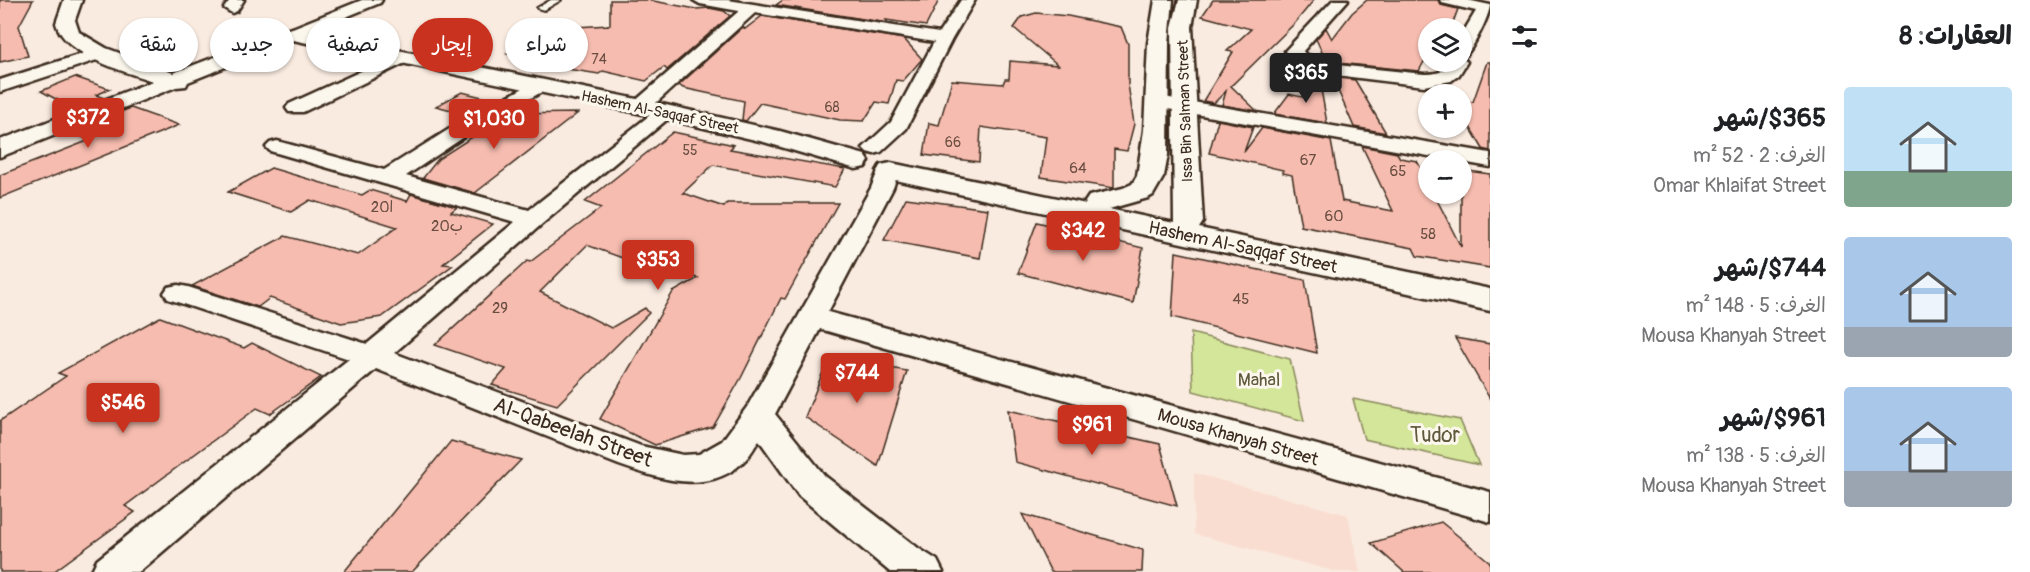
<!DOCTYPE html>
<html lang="ar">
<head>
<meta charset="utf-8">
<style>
  :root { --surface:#fff; --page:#f6f6f6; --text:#202124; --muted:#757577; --accent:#c8321e }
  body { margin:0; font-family:Pangolin,"Playpen Sans Arabic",sans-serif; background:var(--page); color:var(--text); direction:rtl; height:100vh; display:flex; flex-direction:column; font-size:22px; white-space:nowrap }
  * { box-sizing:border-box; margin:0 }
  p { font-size:20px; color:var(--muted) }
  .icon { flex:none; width:33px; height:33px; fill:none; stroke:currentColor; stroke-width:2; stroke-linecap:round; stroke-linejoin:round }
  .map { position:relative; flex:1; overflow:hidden; direction:ltr }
  .sheet { display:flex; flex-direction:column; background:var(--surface); width:540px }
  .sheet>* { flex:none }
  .hud { position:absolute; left:18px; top:18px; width:570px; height:54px; direction:rtl; display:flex; gap:12px }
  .tools { position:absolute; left:1418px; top:18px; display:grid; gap:12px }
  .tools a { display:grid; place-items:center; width:54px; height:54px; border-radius:50%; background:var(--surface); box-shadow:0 2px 4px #0004; font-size:30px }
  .price { position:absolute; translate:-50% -51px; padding:0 14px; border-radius:6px; background:var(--accent); color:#fff; font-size:20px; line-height:39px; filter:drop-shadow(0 2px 3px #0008) }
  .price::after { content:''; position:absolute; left:50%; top:36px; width:18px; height:14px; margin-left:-9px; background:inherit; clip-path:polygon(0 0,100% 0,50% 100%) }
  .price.on { background:#222; color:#fff }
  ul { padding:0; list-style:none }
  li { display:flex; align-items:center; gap:18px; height:150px; padding:0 18px }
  li span { display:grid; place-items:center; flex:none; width:168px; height:120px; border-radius:6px; color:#555 }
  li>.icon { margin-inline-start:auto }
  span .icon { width:72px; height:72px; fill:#fffc; stroke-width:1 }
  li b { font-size:26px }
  h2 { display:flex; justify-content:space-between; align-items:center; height:72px; padding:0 18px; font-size:26px }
  .tag { padding:0 21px; border-radius:27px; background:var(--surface); box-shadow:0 2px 4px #0004; font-size:21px; line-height:54px }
  .tag.on { background:var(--accent); color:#fff }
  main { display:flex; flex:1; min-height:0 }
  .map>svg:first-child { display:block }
</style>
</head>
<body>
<main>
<section class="sheet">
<h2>العقارات: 8<svg class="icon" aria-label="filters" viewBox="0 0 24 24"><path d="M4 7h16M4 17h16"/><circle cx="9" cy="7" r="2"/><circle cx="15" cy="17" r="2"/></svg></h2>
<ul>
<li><span style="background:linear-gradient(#bfe0f5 70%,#7fa58c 0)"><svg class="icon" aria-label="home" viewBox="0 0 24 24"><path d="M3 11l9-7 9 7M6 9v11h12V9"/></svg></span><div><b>$365/شهر</b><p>الغرف: 2 · 52 m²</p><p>Omar Khlaifat Street</p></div></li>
<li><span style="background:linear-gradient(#a9c7e8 75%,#9aa5b1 0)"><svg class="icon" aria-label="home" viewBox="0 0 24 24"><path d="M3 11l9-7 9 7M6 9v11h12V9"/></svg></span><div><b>$744/شهر</b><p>الغرف: 5 · 148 m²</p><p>Mousa Khanyah Street</p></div></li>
<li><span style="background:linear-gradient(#a9c7e8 70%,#9aa5b1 0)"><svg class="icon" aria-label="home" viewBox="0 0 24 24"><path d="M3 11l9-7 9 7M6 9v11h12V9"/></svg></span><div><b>$961/شهر</b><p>الغرف: 5 · 138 m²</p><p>Mousa Khanyah Street</p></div></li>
</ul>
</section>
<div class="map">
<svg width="1490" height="572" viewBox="0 0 1490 572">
  <rect width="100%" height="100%" fill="#faebe0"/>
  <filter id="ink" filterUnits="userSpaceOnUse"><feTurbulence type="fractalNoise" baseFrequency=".0167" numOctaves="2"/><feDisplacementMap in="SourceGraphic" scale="12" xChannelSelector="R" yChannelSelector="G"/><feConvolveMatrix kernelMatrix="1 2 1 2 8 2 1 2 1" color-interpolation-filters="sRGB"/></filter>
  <g filter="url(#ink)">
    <!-- built -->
    <path fill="#f9ddd1" d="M1194 473 1348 515 1360 572H1337L1194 534Z"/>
    <!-- green -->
    <g fill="#d4e69a" stroke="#88885c" stroke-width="1.5">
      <path d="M1191 333 1290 359 1304 421 1193 391Z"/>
      <path d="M1353 399 1460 420 1479 465 1364 439Z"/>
    </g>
    <!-- building -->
    <g fill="#f6bcaf" stroke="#3b2a1e" stroke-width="1.5">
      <path d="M0 0H33L19 26 28 56 0 62Z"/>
      <path d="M610 0H648L696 9 709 8 724 11 730 16 667 70 664 67 646 81 603 71 599 74 541 65 507 54 545 38 557 42 575 27 610 25Z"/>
      <path d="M783 0H939L926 26 886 20 888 23 776 5Z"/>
      <path d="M1213 0H1314L1295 23 1231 86 1257 111 1222 105 1226 91 1214 103 1203 101 1233 52 1227 51 1251 29 1202 16Z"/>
      <path d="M1367 0H1438L1441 5 1458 9 1451 28H1428V54L1419 71 1337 63 1318 56 1322 52 1316 39 1326 28 1332 39 1352 13Z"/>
      <path d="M1036 13 1068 16 1121 27 1128 44V84L1134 124 1127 151 1114 149V188L1041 177 1046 137 981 127 979 162 924 155 929 123 939 125 952 80 1003 84 1005 79H1009L1010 61 1058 65 1014 28 1022 17Z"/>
      <path d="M762 16 904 39 922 59 903 81 896 80 889 104 876 102 864 121 840 120 760 103 746 121 742 120 744 101 683 88 679 85 743 27 745 29Z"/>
      <path d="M1487 62H1490V151L1483 149 1461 112V100L1473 102Z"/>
      <path d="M1316 72H1318L1327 123 1274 114 1289 94 1302 97Z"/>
      <path d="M75 77 110 89 96 95 104 98 74 109 41 91Z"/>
      <path d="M1332 77 1355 80 1386 133 1354 127Z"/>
      <path d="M462 92 490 99 466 114 436 106Z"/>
      <path d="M131 108 179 125 0 198V175L90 140 82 137 107 127 96 121Z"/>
      <path d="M578 113 475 193 423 178 438 159 508 114Z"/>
      <path d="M1218 120 1253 127 1244 152 1262 128 1331 141 1342 201 1393 211 1362 146 1397 153 1400 158 1417 161 1428 182V194H1434L1461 247V170L1490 174V268L1417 256 1413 248 1301 226 1292 175 1283 173V170L1209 153Z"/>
      <path d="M673 132 734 145 730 149 845 169 835 187 713 165 683 193 724 207 727 203H838L785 299 781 298 741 378 713 427 655 445 600 419 673 292 698 278 647 267 587 245 540 292 611 328 645 308 649 313 557 405 492 385 506 369 435 345 527 261 530 262 601 208 585 202Z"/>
      <path d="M271 168 362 195 370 190 407 201 411 194 457 207 451 212 493 224 443 264 453 265 382 317 341 323 270 298 258 307 192 286 285 236 358 255 397 227 310 200 291 212 228 192Z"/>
      <path d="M906 198 988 209 980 258 884 240Z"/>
      <path d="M1037 222 1143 248 1133 303 1018 273Z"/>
      <path d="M1176 252 1305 280 1317 353 1172 317Z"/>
      <path d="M160 317 244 348 252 343 321 377 270 414 257 408 125 506 135 512 53 572H0V421L66 376 58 373Z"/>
      <path d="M1455 338 1490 344V399Z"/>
      <path d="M829 357 907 371 878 466 805 417Z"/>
      <path d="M1008 410 1160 444 1177 506 1015 462Z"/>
      <path d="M451 441 521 460 412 572H344Z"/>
      <path d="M1022 514 1143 550 1142 572H1051Z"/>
      <path d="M1441 522 1490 562V572H1404L1371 543Z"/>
    </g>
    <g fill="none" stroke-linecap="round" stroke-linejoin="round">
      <defs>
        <path id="service" d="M551 0H561L544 10 537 8Z"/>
        <g id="minor">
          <path d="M230 0H244L237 11 232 13 224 8Z"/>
          <path d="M362 0H382L380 3 297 37H285L283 34 285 31Z"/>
          <path d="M693 0H728L939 33 961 0H975L952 39 906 129 881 152 874 154 867 152 863 148 891 122 934 42 755 13 647 111H633L630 107 633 103 739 11 700 4Z"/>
          <path d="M1333 0H1348L1303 51 1305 54 1337 65 1424 74C1436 74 1444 73 1450 62H1461V36L1476 11 1442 3 1440 0H1467L1490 5C1490 14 1471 55 1462 58L1467 62 1459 75 1451 81 1424 86 1335 75 1292 62 1285 51Z"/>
          <path d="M100 48 106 49 109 53 106 57 0 92V80Z"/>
          <path d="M403 52 409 53 412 57 409 61 303 112H289L286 108 289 104Z"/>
          <path d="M538 80 545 82 547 86 545 90 473 131 406 176 529 210 659 108H673L676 112 542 224 394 353 641 446 683 455 699 454 722 441 747 407 871 188 880 166 888 164 896 166 899 171 893 188 828 312 1490 492V522L820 329 775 414 825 476 918 548 937 560 943 572H890L799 496 759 440C755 446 751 454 746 459 710 497 660 479 619 465L376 369 139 572H91L97 560 349 359 168 299 164 293 168 287 178 285 188 287 367 344 515 222 270 151 266 147 270 143 277 141 384 170 459 123Z"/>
          <path d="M1158 96 1490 153V167L1151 106 1148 102 1151 98Z"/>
        </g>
        <g id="tertiary">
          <path d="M64 0H82L75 20 79 32 106 48 173 73 291 28 666 105 780 131 865 155 869 161 865 167 856 169 764 142 666 119 293 40 188 82 186 86 176 87 0 157V140L153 81C125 72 64 55 56 23Z"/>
          <path d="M1155 0H1173L1169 43 1168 155 1164 176 1153 195 1148 198 1109 209 1174 223 1172 27 1179 0H1197L1192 27 1203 222 1199 228 1490 289V311L891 179 881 177 877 171 881 165 891 163 1086 204 1085 202 1089 196 1123 188 1132 184 1137 176 1144 130 1148 43Z"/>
        </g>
      </defs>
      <!-- service casing -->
      <use href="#service" stroke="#3b2a1e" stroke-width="4"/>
      <!-- minor casing -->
      <use href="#minor" stroke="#3b2a1e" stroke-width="5"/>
      <!-- tertiary casing -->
      <use href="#tertiary" stroke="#3b2a1e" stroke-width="5"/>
      <!-- service -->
      <use href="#service" fill="#fbf7ec" fill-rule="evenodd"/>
      <!-- minor -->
      <use href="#minor" fill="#fbf7ec" fill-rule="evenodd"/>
      <!-- tertiary -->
      <use href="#tertiary" fill="#fbf7ec" fill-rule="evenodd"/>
    </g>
  </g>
  <g text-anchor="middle" stroke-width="6" stroke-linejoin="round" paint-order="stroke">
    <!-- far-number labels -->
    <g font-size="14" fill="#6a4e42">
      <text x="599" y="64">74</text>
      <text x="832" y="112">68</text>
      <text x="953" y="147">66</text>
      <text x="690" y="155">55</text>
    </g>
    <!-- far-street labels -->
    <g font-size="15" fill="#3b2a1e" stroke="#fbf7ec">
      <text transform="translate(1185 111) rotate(-92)" y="5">Issa Bin Salman Street</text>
      <text transform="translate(660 112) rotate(12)" y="5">Hashem Al-Saqqaf Street</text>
    </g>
    <!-- number labels -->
    <g font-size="15" fill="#6a4e42">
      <text x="1308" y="165">67</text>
      <text x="1078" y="173">64</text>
      <text x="1398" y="176">65</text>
      <text x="382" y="212">ا20</text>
      <text x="1334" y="221">60</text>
      <text x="447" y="231">ب20</text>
      <text x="1428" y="239">58</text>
      <text x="1241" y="304">45</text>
      <text x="500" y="313">29</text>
    </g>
    <!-- street labels -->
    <g font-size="18" fill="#3b2a1e" stroke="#fbf7ec">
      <text transform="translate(1243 247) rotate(12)" y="6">Hashem Al-Saqqaf Street</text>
      <text transform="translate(1238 437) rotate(16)" y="6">Mousa Khanyah Street</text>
    </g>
    <!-- park labels -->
    <g font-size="18" fill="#61593d" stroke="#fbf7ec">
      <text x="1259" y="386">Mahal</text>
    </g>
    <!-- near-street labels -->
    <g font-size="21" fill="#3b2a1e" stroke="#fbf7ec">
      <text transform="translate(573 432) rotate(20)" y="7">Al-Qabeelah Street</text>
    </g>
    <!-- near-park labels -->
    <g font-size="21" fill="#61593d" stroke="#fbf7ec">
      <text x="1435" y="442">Tudor</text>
    </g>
  </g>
</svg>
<div class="tools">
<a><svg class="icon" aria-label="layers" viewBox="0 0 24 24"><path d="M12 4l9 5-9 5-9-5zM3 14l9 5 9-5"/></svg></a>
<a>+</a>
<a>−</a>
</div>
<b class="price on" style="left:1306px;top:104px">$365</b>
<b class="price" style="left:88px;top:149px">$372</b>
<b class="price" style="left:494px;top:150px">$1,030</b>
<b class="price" style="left:1083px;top:262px">$342</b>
<b class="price" style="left:658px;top:291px">$353</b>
<b class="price" style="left:857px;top:404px">$744</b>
<b class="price" style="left:123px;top:434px">$546</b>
<b class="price" style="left:1092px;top:456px">$961</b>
<div class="hud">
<a class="tag">شراء</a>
<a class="tag on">إيجار</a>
<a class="tag">تصفية</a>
<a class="tag">جديد</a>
<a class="tag">شقة</a>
</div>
</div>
</main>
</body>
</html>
